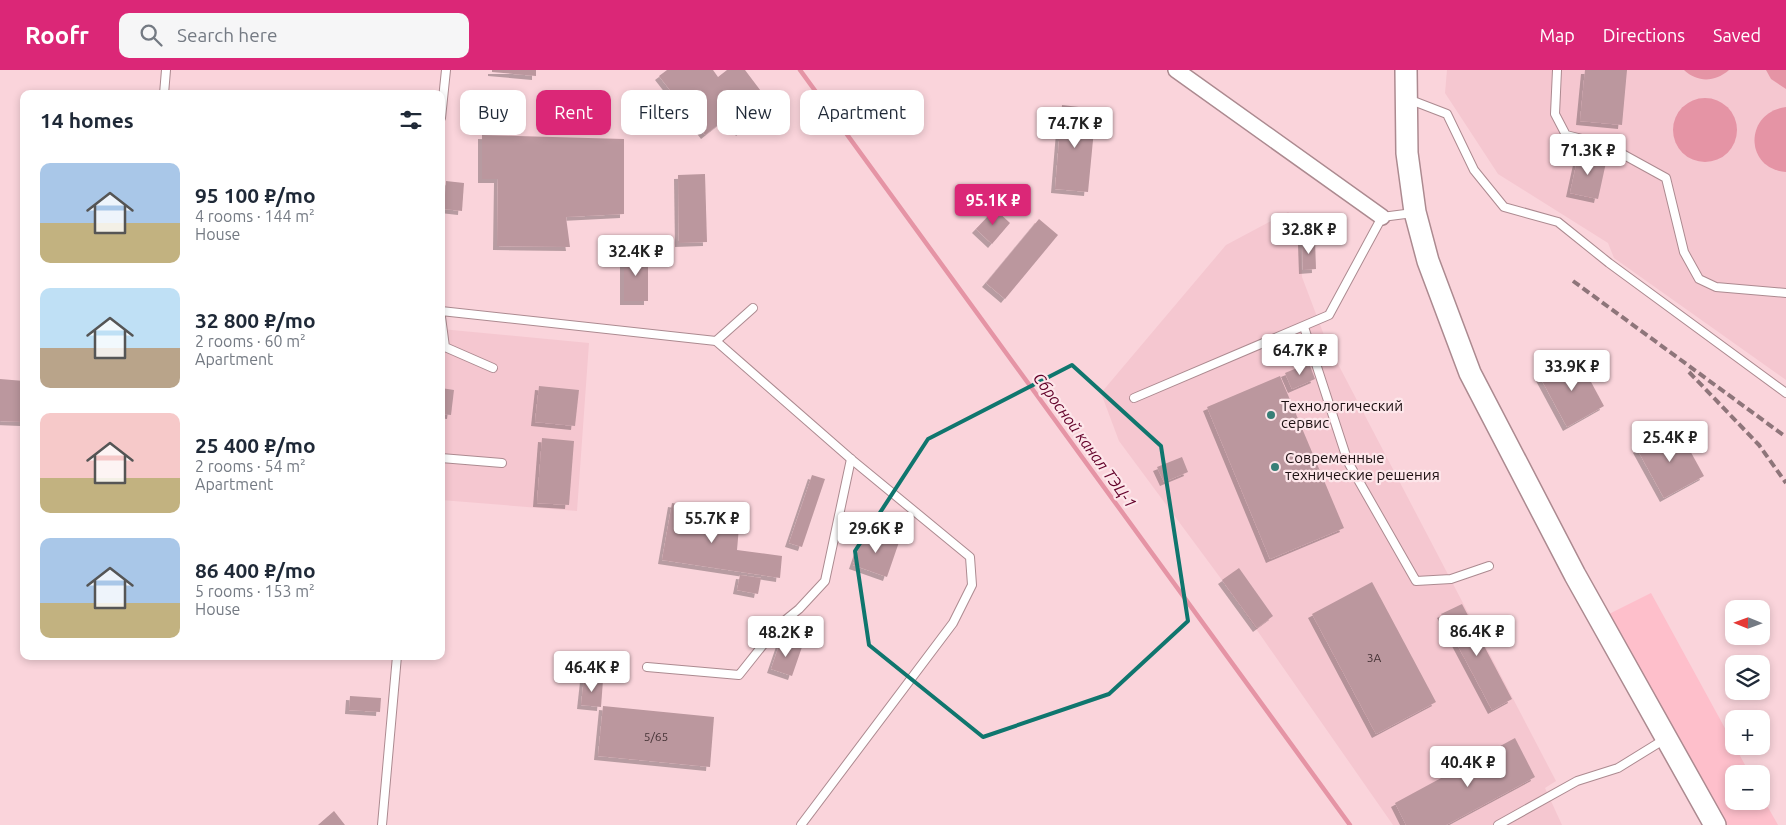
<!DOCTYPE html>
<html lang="en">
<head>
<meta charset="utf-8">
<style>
  :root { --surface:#fff; --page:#f6f6f7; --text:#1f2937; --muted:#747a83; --accent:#db2777 }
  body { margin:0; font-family:Ubuntu,sans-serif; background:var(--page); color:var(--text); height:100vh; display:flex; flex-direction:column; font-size:19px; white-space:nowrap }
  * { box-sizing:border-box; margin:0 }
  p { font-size:16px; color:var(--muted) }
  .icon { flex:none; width:28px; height:28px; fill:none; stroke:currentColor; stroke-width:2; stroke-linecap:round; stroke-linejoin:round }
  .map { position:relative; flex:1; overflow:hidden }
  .side { position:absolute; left:20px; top:20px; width:425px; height:570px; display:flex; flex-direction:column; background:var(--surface); border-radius:10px; box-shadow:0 2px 8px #0003 }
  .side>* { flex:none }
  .hud { position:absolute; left:460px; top:20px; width:475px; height:45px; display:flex; gap:10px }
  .needle { width:32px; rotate:271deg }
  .fabs { position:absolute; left:1725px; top:530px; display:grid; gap:10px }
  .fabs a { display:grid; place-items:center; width:45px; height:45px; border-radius:10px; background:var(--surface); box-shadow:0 2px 8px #0003; font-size:25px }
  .price { position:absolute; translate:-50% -42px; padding:0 11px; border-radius:5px; background:#fff; color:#222; font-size:16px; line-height:32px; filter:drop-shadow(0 1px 2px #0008) }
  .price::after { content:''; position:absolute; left:50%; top:30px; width:15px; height:11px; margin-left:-8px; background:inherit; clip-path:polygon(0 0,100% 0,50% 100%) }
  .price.active { background:var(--accent); color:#fff }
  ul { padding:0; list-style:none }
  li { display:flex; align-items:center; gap:15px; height:125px; padding:0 20px }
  li span { display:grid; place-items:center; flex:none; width:140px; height:100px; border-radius:10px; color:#555 }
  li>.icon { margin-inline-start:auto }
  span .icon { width:60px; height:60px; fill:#fffc; stroke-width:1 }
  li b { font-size:21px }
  h2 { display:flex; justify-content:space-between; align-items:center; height:60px; padding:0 20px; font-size:21px }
  .tag { padding:0 18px; border-radius:10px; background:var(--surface); box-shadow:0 2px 8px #0003; font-size:18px; line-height:45px }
  .tag.active { background:var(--accent); color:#fff }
  header { display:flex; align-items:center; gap:30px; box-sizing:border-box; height:70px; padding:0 25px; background:var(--accent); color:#fff }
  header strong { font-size:24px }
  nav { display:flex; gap:28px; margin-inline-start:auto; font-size:18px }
  .search { width:350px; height:45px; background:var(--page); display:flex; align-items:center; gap:12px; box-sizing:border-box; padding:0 18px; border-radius:10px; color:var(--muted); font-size:19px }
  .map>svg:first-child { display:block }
</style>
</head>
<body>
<header>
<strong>Roofr</strong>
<div class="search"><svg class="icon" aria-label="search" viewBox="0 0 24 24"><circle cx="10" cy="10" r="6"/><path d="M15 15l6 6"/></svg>Search here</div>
<nav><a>Map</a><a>Directions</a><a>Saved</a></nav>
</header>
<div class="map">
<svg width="1786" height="755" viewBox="0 0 1786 755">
  <defs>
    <filter id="shadow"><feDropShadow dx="-4" dy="4" stdDeviation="0" flood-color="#0004"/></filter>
  </defs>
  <rect width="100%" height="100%" fill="#fad4db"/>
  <!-- built -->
  <g fill="#f5c7d0">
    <path d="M1447 0H1786V310L1614 188 1608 173 1498 104 1445 23Z"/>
    <path d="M1288 142 1305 156 1300 166 1302 207 1327 273 1556 711 1545 718 1562 755H1393L1222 510 1119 371 1101 323 1226 175Z"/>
    <path d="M441 259 589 273 577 441 441 430Z"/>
  </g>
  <!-- green -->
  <path fill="#febfcb" d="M1651 523 1750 704H1734V731H1761V725L1778 755H1725L1607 545Z"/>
  <!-- water -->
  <g fill="#e594a5">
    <path d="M1684 0H1729C1715 12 1698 13 1684 0Z"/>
    <path d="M1766 0H1786V19L1771 9Z"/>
    <circle cx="1705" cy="60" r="32"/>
    <path d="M1786 37V102C1744 99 1744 42 1786 37Z"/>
  </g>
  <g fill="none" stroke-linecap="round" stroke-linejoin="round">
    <!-- stream -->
    <path stroke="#e594a5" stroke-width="4.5" d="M800 0 1350 755"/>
  </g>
  <!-- building -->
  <g fill="#bb979e" filter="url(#shadow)">
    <path d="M492 0H536V6L492 2Z"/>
    <path d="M667 0H713L718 7 727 0H745L773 37 740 62 728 47 705 65 659 6Z"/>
    <path d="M1585 0H1627L1622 55 1580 51Z"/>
    <path d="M1062 35 1096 39 1088 122 1055 119Z"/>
    <path d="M482 65 624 69V144L566 147 570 177 497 176 498 109H482Z"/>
    <path d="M1579 82 1607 88 1598 129 1570 123Z"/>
    <path d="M705 104 707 172 679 173 678 105Z"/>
    <path d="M446 111 464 113 462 141 444 139Z"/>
    <path d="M995 139 1010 153 992 174 976 159Z"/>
    <path d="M1039 149 1058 165 1005 229 986 213Z"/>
    <path d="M1315 170 1316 199 1303 200 1302 171Z"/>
    <path d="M624 182 648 183V231H624Z"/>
    <path d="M1577 286 1604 336 1567 357 1540 307Z"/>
    <path d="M1309 293 1315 309 1292 319 1285 303Z"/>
    <path d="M1280 306 1344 458 1270 489 1207 337Z"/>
    <path d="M0 309 24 311V352L0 351Z"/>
    <path d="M539 316 579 320 575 356 535 352Z"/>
    <path d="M441 318 454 320 451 345 441 344Z"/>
    <path d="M1677 357 1704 406 1664 428 1637 379Z"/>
    <path d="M542 368 574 371 569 435 537 433Z"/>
    <path d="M1182 387 1188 402 1164 412 1157 397Z"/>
    <path d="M812 405 825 409 802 477 789 473Z"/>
    <path d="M672 433 715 440 713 454 739 457 737 480 782 486 780 508 662 490Z"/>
    <path d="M865 460 899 472 887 507 853 495Z"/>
    <path d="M1239 498 1273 546 1257 558 1222 510Z"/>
    <path d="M740 505 761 508 758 524 737 520Z"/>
    <path d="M1372 512 1436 632 1376 664 1312 544Z"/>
    <path d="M1462 534 1512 629 1492 640 1441 544Z"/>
    <path d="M781 570 802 577 792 606 771 599Z"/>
    <path d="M584 608 603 610 601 637 581 635Z"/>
    <path d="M350 626 381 628 380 642 349 640Z"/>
    <path d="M603 636 714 647 710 697 598 686Z"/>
    <path d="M1515 668 1535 707 1446 755H1406L1395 733Z"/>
    <path d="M334 741 345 755H318Z"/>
  </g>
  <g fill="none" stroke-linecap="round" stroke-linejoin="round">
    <defs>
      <g id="lane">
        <path d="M1557 0 1555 44 1566 65 1606 75 1666 108 1684 182 1699 209 1716 217 1786 223"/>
        <path d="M164 24 166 0"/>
        <path d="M1408 29 1447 44 1474 100 1504 137 1558 152 1609 193 1786 323"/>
        <path d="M441 48 446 0"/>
        <path d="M441 241 716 271 851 389 970 487 972 515 953 553 801 755"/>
        <path d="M441 247 445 277 493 298"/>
        <path d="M1304 257 1348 392 1416 511 1451 509 1489 496"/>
        <path d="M716 271 753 238"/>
        <path d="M1134 328 1329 245 1382 147 1413 143"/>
        <path d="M441 388 502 393"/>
        <path d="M647 597 739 605 778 556 799 539 825 511 851 389"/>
        <path d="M382 755 397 586"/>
        <path d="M1498 755 1577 711 1618 698 1665 669"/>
      </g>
      <path id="street" d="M1176 0 1382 147"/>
      <path id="secondary" d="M1406 0 1407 83 1415 142 1428 191 1470 303 1575 505 1715 755"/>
    </defs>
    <!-- lane casing -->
    <use href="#lane" stroke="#ac8a90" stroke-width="10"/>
    <!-- street casing -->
    <use href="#street" stroke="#ac8a90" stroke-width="18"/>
    <!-- secondary casing -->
    <use href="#secondary" stroke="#ac8a90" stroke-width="24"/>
    <!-- lane -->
    <use href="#lane" stroke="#fff" stroke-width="8"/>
    <!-- street -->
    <use href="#street" stroke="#fff" stroke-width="15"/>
    <!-- secondary -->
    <use href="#secondary" stroke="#fff" stroke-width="21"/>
    <!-- rail -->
    <g stroke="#8e757a" stroke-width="4" stroke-dasharray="8 4" stroke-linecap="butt">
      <path d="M1573 211 1786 367"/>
      <path d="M1689 302 1759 375 1786 413"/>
    </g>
  </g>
  <!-- marked area -->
  <path fill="none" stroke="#0f766e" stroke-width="4" stroke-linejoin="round" d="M1072 295 1161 376 1188 551 1109 624 983 667 869 575 855 481 928 369Z"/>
  <!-- markers -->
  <g fill="#387f77" stroke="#fde6ea" stroke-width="2">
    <circle cx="1271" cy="345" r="5"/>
    <circle cx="1275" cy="397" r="5"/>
  </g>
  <g text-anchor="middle" stroke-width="4.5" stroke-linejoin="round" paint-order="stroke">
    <!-- number labels -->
    <g font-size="12" fill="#443235">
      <text x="1374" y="592">3А</text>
      <text x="656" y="671">5/65</text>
    </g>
    <!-- poi labels -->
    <g font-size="15" fill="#1c1012" stroke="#fde6ea" text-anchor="start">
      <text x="1281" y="341">Технологический<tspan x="1281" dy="17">сервис</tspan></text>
      <text x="1285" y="393">Современные<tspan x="1285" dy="17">технические решения</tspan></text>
    </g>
    <!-- water labels -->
    <g font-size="16" font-style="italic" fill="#630029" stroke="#fde6ea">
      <text transform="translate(1085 370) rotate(54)" y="6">Сбросной канал ТЭЦ-1</text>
    </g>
  </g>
</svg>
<div class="fabs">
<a><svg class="needle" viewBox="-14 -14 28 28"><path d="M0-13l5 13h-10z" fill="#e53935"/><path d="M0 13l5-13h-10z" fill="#747a83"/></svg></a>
<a><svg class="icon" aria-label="layers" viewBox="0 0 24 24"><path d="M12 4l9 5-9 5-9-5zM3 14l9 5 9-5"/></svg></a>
<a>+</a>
<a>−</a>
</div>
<b class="price" style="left:1075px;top:79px">74.7K ₽</b>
<b class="price" style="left:1588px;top:106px">71.3K ₽</b>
<b class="price active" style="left:993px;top:156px">95.1K ₽</b>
<b class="price" style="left:1309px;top:185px">32.8K ₽</b>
<b class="price" style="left:636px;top:207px">32.4K ₽</b>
<b class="price" style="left:1300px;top:306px">64.7K ₽</b>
<b class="price" style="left:1572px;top:322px">33.9K ₽</b>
<b class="price" style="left:1670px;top:393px">25.4K ₽</b>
<b class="price" style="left:712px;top:474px">55.7K ₽</b>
<b class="price" style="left:876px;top:484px">29.6K ₽</b>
<b class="price" style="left:1477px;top:587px">86.4K ₽</b>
<b class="price" style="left:786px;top:588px">48.2K ₽</b>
<b class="price" style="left:592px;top:623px">46.4K ₽</b>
<b class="price" style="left:1468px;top:718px">40.4K ₽</b>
<div class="hud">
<a class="tag">Buy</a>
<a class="tag active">Rent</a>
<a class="tag">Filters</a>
<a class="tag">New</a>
<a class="tag">Apartment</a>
</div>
<section class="side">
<h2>14 homes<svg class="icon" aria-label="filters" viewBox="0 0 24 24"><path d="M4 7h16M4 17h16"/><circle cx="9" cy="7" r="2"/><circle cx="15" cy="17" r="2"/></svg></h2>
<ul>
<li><span style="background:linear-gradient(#a9c7e8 60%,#c2b280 0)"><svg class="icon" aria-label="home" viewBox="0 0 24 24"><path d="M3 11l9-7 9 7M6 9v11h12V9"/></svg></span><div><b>95 100 ₽/mo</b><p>4 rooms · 144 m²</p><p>House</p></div></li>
<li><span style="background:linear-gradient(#bfe0f5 60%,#b9a48a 0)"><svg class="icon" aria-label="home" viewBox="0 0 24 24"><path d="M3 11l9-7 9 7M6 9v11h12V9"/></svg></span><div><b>32 800 ₽/mo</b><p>2 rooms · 60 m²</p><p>Apartment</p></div></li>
<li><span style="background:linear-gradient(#f6c9c9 65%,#c2b280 0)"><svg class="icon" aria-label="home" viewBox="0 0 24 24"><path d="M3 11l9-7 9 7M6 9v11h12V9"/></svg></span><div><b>25 400 ₽/mo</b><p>2 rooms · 54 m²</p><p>Apartment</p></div></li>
<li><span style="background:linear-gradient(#a9c7e8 65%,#c2b280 0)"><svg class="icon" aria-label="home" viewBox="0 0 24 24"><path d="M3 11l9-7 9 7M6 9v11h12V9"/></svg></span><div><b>86 400 ₽/mo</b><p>5 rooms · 153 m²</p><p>House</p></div></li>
</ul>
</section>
</div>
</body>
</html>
